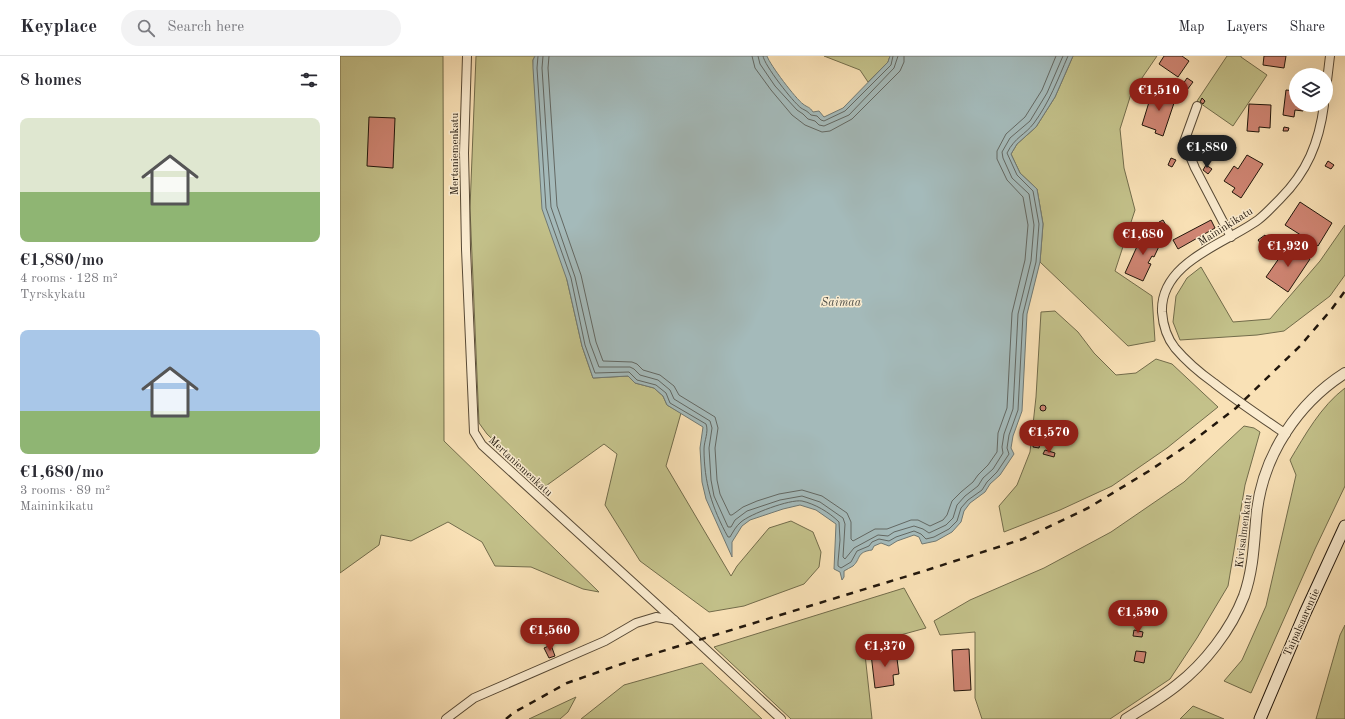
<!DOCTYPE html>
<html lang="en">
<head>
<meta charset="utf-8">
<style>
  :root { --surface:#fff; --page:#f2f2f3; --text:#2b2b33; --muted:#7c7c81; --line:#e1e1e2; --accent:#8f2418 }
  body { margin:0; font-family:"Old Standard TT",serif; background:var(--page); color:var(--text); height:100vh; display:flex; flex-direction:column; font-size:15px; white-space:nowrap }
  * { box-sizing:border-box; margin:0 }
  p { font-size:13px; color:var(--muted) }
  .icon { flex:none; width:22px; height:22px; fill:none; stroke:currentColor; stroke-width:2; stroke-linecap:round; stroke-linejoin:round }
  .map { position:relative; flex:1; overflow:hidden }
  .drawer { display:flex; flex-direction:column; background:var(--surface); width:340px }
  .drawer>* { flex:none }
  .fabs { position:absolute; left:949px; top:12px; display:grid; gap:8px }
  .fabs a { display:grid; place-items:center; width:44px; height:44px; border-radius:50%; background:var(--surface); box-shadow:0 4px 16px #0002; font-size:20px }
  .price { position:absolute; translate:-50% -34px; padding:0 9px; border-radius:14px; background:var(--accent); color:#fff; font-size:13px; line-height:26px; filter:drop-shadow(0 1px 2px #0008) }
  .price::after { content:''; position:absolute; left:50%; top:24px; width:12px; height:9px; margin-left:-6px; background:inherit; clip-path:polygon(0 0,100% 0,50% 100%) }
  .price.current { background:#222; color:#fff }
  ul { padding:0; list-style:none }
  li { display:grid; align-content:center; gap:8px; height:212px; padding:0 20px }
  li span { display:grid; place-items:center; height:124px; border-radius:8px; color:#555 }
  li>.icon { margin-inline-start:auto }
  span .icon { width:72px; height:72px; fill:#fffc; stroke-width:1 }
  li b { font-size:17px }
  h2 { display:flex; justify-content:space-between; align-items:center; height:48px; padding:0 20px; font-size:17px }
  header { display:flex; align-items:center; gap:24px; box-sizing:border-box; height:56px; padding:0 20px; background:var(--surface); border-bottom:1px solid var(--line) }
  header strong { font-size:19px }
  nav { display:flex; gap:22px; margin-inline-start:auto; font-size:14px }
  .search { width:280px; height:36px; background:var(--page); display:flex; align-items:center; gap:10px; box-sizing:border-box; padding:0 14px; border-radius:22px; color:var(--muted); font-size:15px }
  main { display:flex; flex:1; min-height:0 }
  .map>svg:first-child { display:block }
</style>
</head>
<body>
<header>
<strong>Keyplace</strong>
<div class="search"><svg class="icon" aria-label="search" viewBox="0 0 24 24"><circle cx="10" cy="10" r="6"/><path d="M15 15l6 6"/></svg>Search here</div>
<nav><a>Map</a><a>Layers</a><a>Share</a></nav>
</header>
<main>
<section class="drawer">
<h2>8 homes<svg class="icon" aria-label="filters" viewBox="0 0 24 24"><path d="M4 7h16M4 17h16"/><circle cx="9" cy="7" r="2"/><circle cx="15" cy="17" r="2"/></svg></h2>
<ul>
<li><span style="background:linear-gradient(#dfe7d0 60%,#8fb573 0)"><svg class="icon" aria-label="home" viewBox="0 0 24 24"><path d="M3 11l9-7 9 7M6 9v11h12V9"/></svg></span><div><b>€1,880/mo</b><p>4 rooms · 128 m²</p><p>Tyrskykatu</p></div></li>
<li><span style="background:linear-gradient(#a9c7e8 65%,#8fb573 0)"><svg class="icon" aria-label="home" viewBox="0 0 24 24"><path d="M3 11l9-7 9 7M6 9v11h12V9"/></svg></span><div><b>€1,680/mo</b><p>3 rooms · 89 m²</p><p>Maininkikatu</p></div></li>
</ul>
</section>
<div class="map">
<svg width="1005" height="663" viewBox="0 0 1005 663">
  <rect width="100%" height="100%" fill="#f9e1b6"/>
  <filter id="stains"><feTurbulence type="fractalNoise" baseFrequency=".005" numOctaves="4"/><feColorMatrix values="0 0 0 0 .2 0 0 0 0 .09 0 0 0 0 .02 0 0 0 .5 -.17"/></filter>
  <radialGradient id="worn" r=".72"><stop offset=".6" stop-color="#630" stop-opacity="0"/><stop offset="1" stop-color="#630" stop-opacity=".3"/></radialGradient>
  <!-- green -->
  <g fill="#c3c18a" stroke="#726c4b">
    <path d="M0 0H103L104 385 259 536 243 533 191 511 155 510 142 486 108 466 71 485 41 479 39 489 0 517Z"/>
    <path d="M136 0H195L193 4 195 36 227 224 242 290 253 322 288 320 295 327 314 332 323 340 327 349 341 357 326 410 391 520 397 510 429 472 451 465 473 476 481 496 479 511 464 528 404 550 369 556 300 505 265 449 277 398 264 388 203 432 147 378 139 367 130 152Z"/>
    <path d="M484 0H550L548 6 528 26 520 14Z"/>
    <path d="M733 0H817L791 38 780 73 784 112 795 154 775 215 812 240 815 285 788 290 700 206 703 168 697 133 680 117 671 98 677 88 696 71 715 41Z"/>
    <path d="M887 0H901V1L927 19 893 70 857 45Z"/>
    <path d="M1005 169V219L990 240 944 275 917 279 840 284 833 266 836 240 847 222 861 211 893 266 930 263 980 205Z"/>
    <path d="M715 255 738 276 754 297 776 319 796 317 816 303 832 308 878 351 827 392 772 430 720 454 664 476 659 450 677 429 690 396 696 341 701 256Z"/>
    <path d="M1005 332V430L975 493 911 637 884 625 902 604 926 550 956 419 950 404C965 379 981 350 1005 332Z"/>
    <path d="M904 370 914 372 920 376 905 429 888 530 857 582 830 623 770 663H642L635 642V576L600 579 594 565 630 544 704 512 771 476 844 426Z"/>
    <path d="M564 532 586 572 524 589 532 663H451L374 591Z"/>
    <path d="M1005 569V663H976L1000 579Z"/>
    <path d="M362 607 422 663H241L284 629Z"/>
    <path d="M236 641 228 656 220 663H189Z"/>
    <path d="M853 650 884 663H840Z"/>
  </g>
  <!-- water -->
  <path fill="#a4baba" stroke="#707974" d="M195 0H427C430 9 456 43 463 48 468 52 469 50 473 56L479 55 484 61 503 52 548 6 550 0H733L715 41 696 71 677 88 671 98 680 117 697 133 703 168 700 206 687 258 682 355 673 380 671 392 674 398 660 419 650 428 645 436 630 447 624 455 621 466 612 476 596 485 582 488 579 481 574 479 557 485 549 490 541 487 534 490 532 494C516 496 521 503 513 510 510 512 507 513 504 515V521L502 524 500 516 494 513 496 468 476 454 460 449 443 453 410 464 402 470 392 486V501L366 443 362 426 360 392 363 371 327 349 323 340 314 332 295 327 288 320 253 322 242 290 227 224 202 153 193 12V4Z"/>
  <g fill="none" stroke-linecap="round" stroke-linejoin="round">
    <!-- shore -->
    <g stroke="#636863" stroke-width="1">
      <path d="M198 0 197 12 206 152 231 222 245 289 255 317 289 316 297 324 316 329 326 337 330 347 366 368C369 376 364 385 364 393 364 426 372 452 388 481H390C393 476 396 470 401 466 410 458 450 443 462 445 475 448 489 456 499 466L500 484 498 506V510L501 512 511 506 517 495 529 490 532 486 539 483 549 485 556 481 574 475 581 478 586 483 594 481 609 473 617 465 621 452 628 444 642 434 647 426 657 416 669 398 667 392 669 379 678 354 683 258 696 206 699 168 693 135 677 119 667 97C675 81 685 79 694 67 709 47 718 23 728 0"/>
      <path d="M203 0 202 12 211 151 235 221 250 287 259 311H290L294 313 300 319 318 324 330 334 334 343 370 365 372 372 369 392 371 424 374 440 388 471H391L395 464 407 455 440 444 462 440 480 446 503 462 505 468 503 501 505 503 514 492 538 479 548 480 554 476 574 470 583 473 589 477 606 469 613 462 617 449 625 440 638 430 643 422 653 413 663 397 662 391 664 378 673 353 678 258 691 205 694 169 689 138 672 122 663 102 662 96 670 82 690 65 707 37 723 0"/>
      <path d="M209 0 208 12 217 150 241 219 256 286 263 305 292 306 297 308 303 314 320 319 334 330 339 339 375 361 378 372 375 392 377 424 380 438 390 459H392L403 451 417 445 439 438 462 434 482 440 507 457 511 466V483L513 485 535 473H547L571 464H578L590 470 603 464 607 459 612 445 621 436 633 426 638 419 648 409 657 396 658 377 667 352 672 257 685 204 688 169 683 141 667 124 657 103V95L666 78 685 61 702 34 716 0"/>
      <path d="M412 0 415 12 431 34 452 59 465 69 482 76 490 75 512 63 560 15 564 6V0"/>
      <path d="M418 0 420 8 435 30 457 54 463 58 468 63 475 65 479 69 484 70 509 59 554 12 558 0"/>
      <path d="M423 0C424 9 453 46 461 52 466 55 466 54 471 59L477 60 481 64 484 65 505 55 551 9 553 0"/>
    </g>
  </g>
  <!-- building -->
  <g fill="#cf8573" stroke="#22170c">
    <path d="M824 0H842L849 5 838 21 819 8Z"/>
    <path d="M924 0H946L944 12 923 9Z"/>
    <path d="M847 22 853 26 844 38 839 34Z"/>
    <path d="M813 33 836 41 823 80 815 77 816 74 802 69Z"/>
    <path d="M946 34 956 35V49H964L963 55 955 54 954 61 943 59Z"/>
    <path d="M862 42 865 45 863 48 860 46Z"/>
    <path d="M909 48 931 49 930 72 919 71V76L907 75Z"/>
    <path d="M29 61 55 62 53 112 27 110Z"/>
    <path d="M944 71 949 72 948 75H943Z"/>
    <path d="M890 87 896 91 887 104 881 99Z"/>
    <path d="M907 99 923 108 901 142 892 136 895 132 884 125 894 110 898 113Z"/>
    <path d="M831 102 836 104 832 111 828 109Z"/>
    <path d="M988 105 994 109 991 113 985 110Z"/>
    <path d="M866 109 872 113 868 118 863 114Z"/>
    <path d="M960 146 992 167 978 190 945 169Z"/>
    <path d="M823 164 827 171 823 173 819 166Z"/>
    <path d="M871 164 875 172 838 193 833 184Z"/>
    <path d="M804 175 822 184 814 201 812 200 808 207 811 208 803 225 785 217Z"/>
    <path d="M925 179 935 192 928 197 918 184Z"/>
    <path d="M949 188 970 203 948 236 926 221Z"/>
    <circle cx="703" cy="352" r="3"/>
    <path d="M721 372 729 376 725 383 717 380Z"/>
    <path d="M694 385 700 387 699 392 693 391Z"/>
    <path d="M705 394 715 397 714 401 703 398Z"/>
    <path d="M794 574 803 576 802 581 793 580Z"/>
    <path d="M211 589 215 600 209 602 204 592Z"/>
    <path d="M629 593 631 634 614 635 612 594Z"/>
    <path d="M556 595 559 618 553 619 554 629 535 632 531 598Z"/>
    <path d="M796 595 806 596 804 607 794 605Z"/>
  </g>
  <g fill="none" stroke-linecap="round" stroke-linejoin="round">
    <defs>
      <g id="minor">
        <path d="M127 0 124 97 125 140 126 193 134 376 142 389 357 585 441 663"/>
        <path d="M986 33 990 0"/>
        <path d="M857 50 844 86 855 112 891 181"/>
        <path d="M946 378C921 361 897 345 874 327 860 317 846 305 835 292 827 282 823 269 822 256 820 206 885 188 918 164 926 158 933 150 940 143 967 116 979 87 984 49"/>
        <path d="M106 663 134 642 265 585 296 567 316 561 334 564"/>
      </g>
      <path id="tertiary" d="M786 663C803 652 821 642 837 629 864 608 891 574 904 540 914 512 914 483 917 454 924 398 958 347 1005 317"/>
      <path id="secondary" d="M920 663 965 557 1005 470"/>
    </defs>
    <!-- minor casing -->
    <use href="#minor" stroke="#584a36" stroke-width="10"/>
    <!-- tertiary casing -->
    <use href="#tertiary" stroke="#584a36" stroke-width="12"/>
    <!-- secondary casing -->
    <use href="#secondary" stroke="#22170c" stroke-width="13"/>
    <!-- minor -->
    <use href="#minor" stroke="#fbecd0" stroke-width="8"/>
    <!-- tertiary -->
    <use href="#tertiary" stroke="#fbecd0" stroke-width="10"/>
    <!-- secondary -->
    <use href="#secondary" stroke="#fbecd0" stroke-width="11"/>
    <!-- rail -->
    <path stroke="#22170c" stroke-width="2.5" stroke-dasharray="7 7" stroke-linecap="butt" d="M166 663 173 657 227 627 290 605 584 515 683 483 748 452 809 415 849 388 896 352 960 290 991 254 1005 235"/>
  </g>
  <g text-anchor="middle" stroke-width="3" stroke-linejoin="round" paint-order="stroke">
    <!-- street labels -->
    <g font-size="11" fill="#22170c" stroke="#fbecd0">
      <text transform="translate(114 98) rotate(-90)" y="4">Mertaniemenkatu</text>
      <text transform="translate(885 170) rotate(-32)" y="4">Maininkikatu</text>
      <text transform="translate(181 410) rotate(43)" y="4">Mertaniemenkatu</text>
      <text transform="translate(903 475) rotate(-83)" y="4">Kivisalmenkatu</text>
      <text transform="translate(961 566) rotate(-66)" y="4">Taipalsaarentie</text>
    </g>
    <!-- water labels -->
    <g font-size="12" font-style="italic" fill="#505049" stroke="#fbecd0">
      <text x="501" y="250">Saimaa</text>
    </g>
  </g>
  <rect width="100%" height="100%" filter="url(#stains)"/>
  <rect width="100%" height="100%" fill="url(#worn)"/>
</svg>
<div class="fabs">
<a><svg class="icon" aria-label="layers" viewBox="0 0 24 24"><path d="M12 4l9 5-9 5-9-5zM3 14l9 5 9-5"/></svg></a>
</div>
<b class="price" style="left:819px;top:56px">€1,510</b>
<b class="price current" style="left:867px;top:113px">€1,880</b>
<b class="price" style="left:803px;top:200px">€1,680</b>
<b class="price" style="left:948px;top:212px">€1,920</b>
<b class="price" style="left:709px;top:398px">€1,570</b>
<b class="price" style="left:798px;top:578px">€1,590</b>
<b class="price" style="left:210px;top:596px">€1,560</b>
<b class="price" style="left:545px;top:612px">€1,370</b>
</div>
</main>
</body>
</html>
